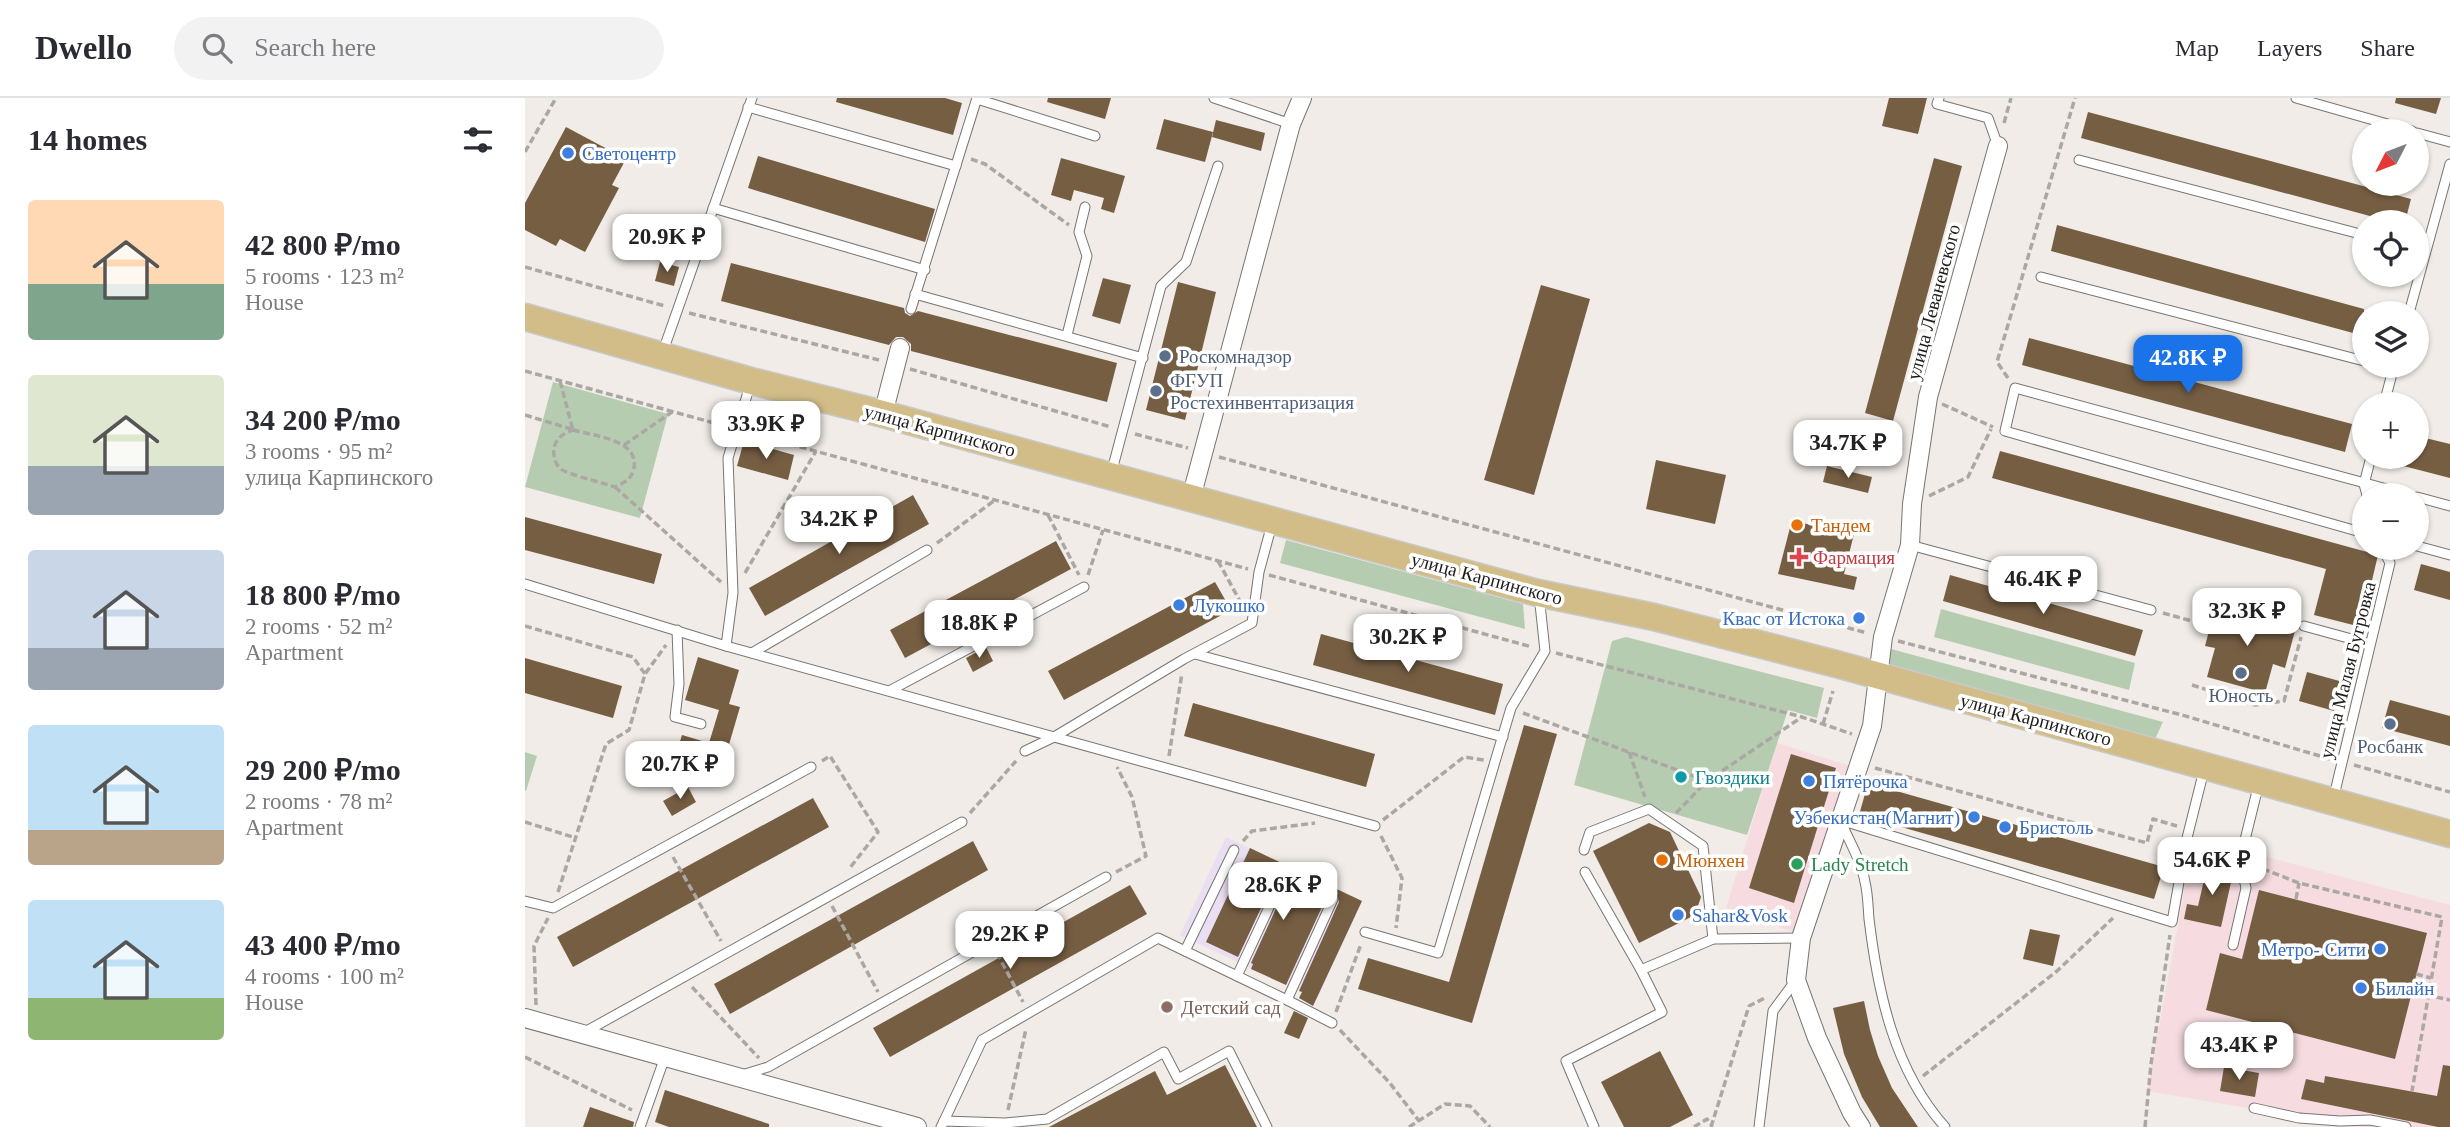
<!DOCTYPE html>
<html lang="en">
<head>
<meta charset="utf-8">
<style>
  :root { --surface:#fff; --page:#f2f2f3; --text:#2b2b33; --muted:#7c7c81; --line:#e1e1e2; --accent:#1a73e8 }
  body { margin:0; font-family:Georgia,serif; background:var(--page); color:var(--text); height:100vh; display:flex; flex-direction:column; font-size:26px; white-space:nowrap }
  * { box-sizing:border-box; margin:0 }
  p { font-size:23px; color:var(--muted) }
  .icon { flex:none; width:38px; height:38px; fill:none; stroke:currentColor; stroke-width:2; stroke-linecap:round; stroke-linejoin:round }
  .map { position:relative; flex:1; overflow:hidden }
  .side { display:flex; flex-direction:column; background:var(--surface); width:525px }
  .side>* { flex:none }
  .needle { width:46px; rotate:228deg }
  .controls { position:absolute; left:1827px; top:21px; display:grid; gap:14px }
  .controls a { display:grid; place-items:center; width:77px; height:77px; border-radius:50%; background:var(--surface); box-shadow:0 2px 5px #0004; font-size:35px }
  .price { position:absolute; translate:-50% -60px; padding:0 16px; border-radius:14px; background:#fff; color:#222; font-size:23px; line-height:46px; filter:drop-shadow(0 2px 4px #0008) }
  .price::after { content:''; position:absolute; left:50%; top:42px; width:21px; height:16px; margin-left:-10px; background:inherit; clip-path:polygon(0 0,100% 0,50% 100%) }
  .price.selected { background:var(--accent); color:#fff }
  ul { padding:0; list-style:none }
  li { display:flex; align-items:center; gap:21px; height:175px; padding:0 28px }
  li span { display:grid; place-items:center; flex:none; width:196px; height:140px; border-radius:7px; color:#555 }
  li>.icon { margin-inline-start:auto }
  span .icon { width:84px; height:84px; fill:#fffc; stroke-width:1 }
  li b { font-size:30px }
  h2 { display:flex; justify-content:space-between; align-items:center; height:84px; padding:0 28px; font-size:30px }
  header { display:flex; align-items:center; gap:42px; box-sizing:border-box; height:98px; padding:0 35px; background:var(--surface); border-bottom:2px solid var(--line) }
  header strong { font-size:33px }
  nav { display:flex; gap:38px; margin-inline-start:auto; font-size:24px }
  .search { width:490px; height:63px; background:var(--page); display:flex; align-items:center; gap:18px; box-sizing:border-box; padding:0 24px; border-radius:38px; color:var(--muted); font-size:26px }
  main { display:flex; flex:1; min-height:0 }
  .map>svg:first-child { display:block }
</style>
</head>
<body>
<header>
<strong>Dwello</strong>
<div class="search"><svg class="icon" aria-label="search" viewBox="0 0 24 24"><circle cx="10" cy="10" r="6"/><path d="M15 15l6 6"/></svg>Search here</div>
<nav><a>Map</a><a>Layers</a><a>Share</a></nav>
</header>
<main>
<section class="side">
<h2>14 homes<svg class="icon" aria-label="filters" viewBox="0 0 24 24"><path d="M4 7h16M4 17h16"/><circle cx="9" cy="7" r="2"/><circle cx="15" cy="17" r="2"/></svg></h2>
<ul>
<li><span style="background:linear-gradient(#ffd9b3 60%,#7fa58c 0)"><svg class="icon" aria-label="home" viewBox="0 0 24 24"><path d="M3 11l9-7 9 7M6 9v11h12V9"/></svg></span><div><b>42 800 ₽/mo</b><p>5 rooms · 123 m²</p><p>House</p></div></li>
<li><span style="background:linear-gradient(#dfe7d0 65%,#9aa5b1 0)"><svg class="icon" aria-label="home" viewBox="0 0 24 24"><path d="M3 11l9-7 9 7M6 9v11h12V9"/></svg></span><div><b>34 200 ₽/mo</b><p>3 rooms · 95 m²</p><p>улица Карпинского</p></div></li>
<li><span style="background:linear-gradient(#c9d6e8 70%,#9aa5b1 0)"><svg class="icon" aria-label="home" viewBox="0 0 24 24"><path d="M3 11l9-7 9 7M6 9v11h12V9"/></svg></span><div><b>18 800 ₽/mo</b><p>2 rooms · 52 m²</p><p>Apartment</p></div></li>
<li><span style="background:linear-gradient(#bfe0f5 75%,#b9a48a 0)"><svg class="icon" aria-label="home" viewBox="0 0 24 24"><path d="M3 11l9-7 9 7M6 9v11h12V9"/></svg></span><div><b>29 200 ₽/mo</b><p>2 rooms · 78 m²</p><p>Apartment</p></div></li>
<li><span style="background:linear-gradient(#bfe0f5 70%,#8fb573 0)"><svg class="icon" aria-label="home" viewBox="0 0 24 24"><path d="M3 11l9-7 9 7M6 9v11h12V9"/></svg></span><div><b>43 400 ₽/mo</b><p>4 rooms · 100 m²</p><p>House</p></div></li>
</ul>
</section>
<div class="map">
<svg width="1925" height="1029" viewBox="0 0 1925 1029">
  <rect width="100%" height="100%" fill="#f1ece7"/>
  <!-- commercial -->
  <g fill="#f6dce0">
    <path d="M1252 645 1341 673 1283 839 1201 810Z"/>
    <path d="M1669 740 1925 807V1029H1833L1622 993Z"/>
  </g>
  <!-- industrial -->
  <path fill="#eadef2" d="M701 739 837 803 792 901 655 837Z"/>
  <!-- green -->
  <g fill="#b6ccb1">
    <path d="M28 284 143 316 115 420 0 389Z"/>
    <path d="M761 442 998 506 1000 531 755 465Z"/>
    <path d="M1416 511 1610 565 1604 592 1409 539Z"/>
    <path d="M1101 539 1299 590 1292 620 1263 612 1222 737 1049 687 1087 543Z"/>
    <path d="M1366 551 1638 624 1630 641 1363 568Z"/>
    <path d="M0 654 12 658 1 693H0Z"/>
  </g>
  <!-- building -->
  <g fill="#765e43">
    <path d="M312 0H420L437 5 428 37 311 4Z"/>
    <path d="M523 0H586L580 21 522 4Z"/>
    <path d="M1364 0H1402L1393 36 1357 28Z"/>
    <path d="M1871 0H1916L1911 16 1870 5Z"/>
    <path d="M1563 14 1886 101 1880 124H1867L1556 40Z"/>
    <path d="M639 21 688 34 680 64 631 51Z"/>
    <path d="M691 22 740 35 736 53 687 39Z"/>
    <path d="M41 29 101 61 87 87 94 90 60 154 35 141 31 148 0 132V105Z"/>
    <path d="M233 58 410 111 400 144 223 90Z"/>
    <path d="M536 60 600 78 589 115 576 111 579 100 549 92 546 103 526 97Z"/>
    <path d="M1409 60 1437 68 1368 323 1340 315Z"/>
    <path d="M1532 127 1839 211V238L1526 153Z"/>
    <path d="M135 164 154 169 149 188 130 183Z"/>
    <path d="M206 165 379 210 380 215 385 218 393 213 592 265 582 304 386 253V246L378 239H371L364 247 196 203Z"/>
    <path d="M578 180 606 187 595 226 567 218Z"/>
    <path d="M653 184 691 194 660 322 621 312Z"/>
    <path d="M1016 187 1065 201 1009 397 959 382Z"/>
    <path d="M1504 240 1827 326 1820 354 1497 267Z"/>
    <path d="M1892 338 1925 346V380L1863 364 1864 359H1892Z"/>
    <path d="M219 343 269 357 263 382 212 368Z"/>
    <path d="M1475 353 1853 457 1836 529 1789 517 1801 471 1467 380Z"/>
    <path d="M1131 362 1201 377 1190 426 1121 411Z"/>
    <path d="M1302 368 1347 379 1343 395 1298 384Z"/>
    <path d="M388 397 404 426 240 518 224 490Z"/>
    <path d="M0 419 137 456 129 486 0 452Z"/>
    <path d="M1267 422 1297 430 1298 424 1330 432 1319 476 1332 479 1329 492 1253 476Z"/>
    <path d="M531 443 546 471 380 560 365 532Z"/>
    <path d="M1896 466 1925 474V502L1889 492Z"/>
    <path d="M1425 477 1618 532 1610 558 1418 503Z"/>
    <path d="M690 484 706 512 539 602 523 573Z"/>
    <path d="M1691 507 1771 529 1760 570 1748 566 1740 595 1682 579 1690 550 1680 548Z"/>
    <path d="M796 536 978 586 970 617 788 567Z"/>
    <path d="M461 549 468 563 448 574 441 560Z"/>
    <path d="M173 559 214 572 204 606 215 609 198 667 152 653 157 637 184 645 194 612 160 602Z"/>
    <path d="M0 560 97 588 88 620 0 595Z"/>
    <path d="M1782 574 1818 584 1809 613 1774 603Z"/>
    <path d="M1865 602 1925 618V648L1857 630Z"/>
    <path d="M668 605 850 656 841 689 659 638Z"/>
    <path d="M999 627 1032 636 947 925 833 891 843 860 924 884Z"/>
    <path d="M1266 656 1311 670 1269 805 1224 790Z"/>
    <path d="M1343 685 1639 769 1629 801 1334 717Z"/>
    <path d="M163 689 171 704 147 718 138 703Z"/>
    <path d="M288 700 304 729 48 869 32 839Z"/>
    <path d="M1124 725 1145 734 1176 799 1170 817 1114 845 1068 753Z"/>
    <path d="M448 743 463 772 205 916 189 886Z"/>
    <path d="M725 750 837 803 788 908 774 900 777 894 774 893 814 804 811 795 807 794 802 798 761 887 726 871 728 866 726 865 766 778 764 769 759 768 754 772 713 859 681 844Z"/>
    <path d="M1683 765 1709 771 1696 829 1659 821 1662 806 1673 808Z"/>
    <path d="M605 787 622 816 365 959 348 930Z"/>
    <path d="M1734 792 1902 835 1870 961 1681 912 1695 855 1717 861Z"/>
    <path d="M1505 831 1535 837 1528 868 1498 861Z"/>
    <path d="M1339 903 1345 932 1353 958 1367 990 1393 1029H1355L1337 999 1319 956 1308 910Z"/>
    <path d="M769 913 783 920 774 941 759 935Z"/>
    <path d="M1135 953 1168 1017 1145 1029H1099L1076 984Z"/>
    <path d="M700 967 732 1029H524L630 973 642 997Z"/>
    <path d="M1918 967 1925 968V1029H1913L1776 1001 1781 981 1799 985 1800 978 1912 998Z"/>
    <path d="M1699 969 1734 975 1730 999 1695 993Z"/>
    <path d="M140 992 244 1026V1029H144L130 1024Z"/>
    <path d="M65 1009 109 1024 108 1029H58Z"/>
  </g>
  <g fill="none" stroke-linecap="round" stroke-linejoin="round">
    <defs>
      <g id="lane">
        <path d="M689 0 766 26"/>
        <path d="M1414 0 1412 6 1463 20 1473 48"/>
        <path d="M1771 0 1887 33"/>
        <path d="M452 1 570 38"/>
        <path d="M223 9 431 68"/>
        <path d="M1892 35 1925 44"/>
        <path d="M1554 62 1839 137"/>
        <path d="M188 110 400 172"/>
        <path d="M1516 179 1839 263"/>
        <path d="M390 196 618 260"/>
        <path d="M386 211 452 0"/>
        <path d="M1884 215 1925 66"/>
        <path d="M542 237 562 158 554 134 560 109"/>
        <path d="M137 256 227 0"/>
        <path d="M1858 268 1868 270"/>
        <path d="M1859 306 1869 268"/>
        <path d="M586 376 636 188 661 164 693 68"/>
        <path d="M1842 397 1839 386 1846 359"/>
        <path d="M1892 399 1925 408"/>
        <path d="M1839 435 1480 333 1490 290 1884 397"/>
        <path d="M1385 447 1626 512"/>
        <path d="M1892 448 1925 457"/>
        <path d="M0 486 201 548 208 495 203 360 226 284"/>
        <path d="M1779 528 1845 546"/>
        <path d="M152 532 154 586 150 619 176 626"/>
        <path d="M201 548 850 728"/>
        <path d="M227 555 402 452"/>
        <path d="M670 556 978 639"/>
        <path d="M366 592 559 489"/>
        <path d="M500 653 529 639 659 561 727 525 734 474 747 426"/>
        <path d="M1808 702 1865 465 1857 450"/>
        <path d="M1315 722 1647 824 1661 744 1679 672"/>
        <path d="M1316 724C1324 743 1337 764 1340 784 1343 796 1343 809 1344 821 1353 895 1369 972 1420 1029"/>
        <path d="M1059 752 1065 734 1124 711 1178 748 1188 841"/>
        <path d="M1060 774 1116 872"/>
        <path d="M0 803 28 810 286 669"/>
        <path d="M840 834 913 855 986 610 1020 553 1014 497"/>
        <path d="M1708 847 1721 790 1715 762 1734 685"/>
        <path d="M660 853 709 752"/>
        <path d="M712 878 760 775"/>
        <path d="M762 902 807 925"/>
        <path d="M58 935 437 724"/>
        <path d="M217 977 243 969 581 779"/>
        <path d="M1729 1010 1774 1020 1815 1023 1845 1022 1881 1029"/>
        <path d="M419 1023 457 942 633 840 762 902 808 801"/>
        <path d="M115 1029 140 959"/>
        <path d="M416 1029 419 1023 480 1025 522 1021 639 954 653 981 704 953 742 1029"/>
        <path d="M1069 1029 1041 963 1137 914 1116 872 1188 841 1276 840"/>
        <path d="M1234 1029 1248 913 1271 882"/>
      </g>
      <g id="street">
        <path d="M358 316 375 250"/>
        <path d="M666 400 766 26 777 0"/>
        <path d="M0 920 392 1029"/>
        <path d="M1336 1029 1327 1015 1292 940 1271 882 1276 840 1347 628 1358 539 1385 447 1387 406 1403 299 1473 48"/>
      </g>
      <path id="primary" d="M0 219 226 283 358 316 1013 495 1129 519 1315 567 1925 736"/>
    </defs>
    <!-- lane casing -->
    <use href="#lane" stroke="#797571" stroke-width="11"/>
    <!-- street casing -->
    <use href="#street" stroke="#797571" stroke-width="20"/>
    <!-- primary casing -->
    <use href="#primary" stroke="#c9c9c8" stroke-width="29"/>
    <!-- path -->
    <g stroke="#aba7a3" stroke-width="3.5" stroke-dasharray="7 3.5" stroke-linecap="butt">
      <path d="M1479 25 1486 0"/>
      <path d="M0 54 31 0"/>
      <path d="M446 61 460 66 544 127"/>
      <path d="M0 169 140 208"/>
      <path d="M164 215 354 262"/>
      <path d="M385 271 586 329"/>
      <path d="M0 273 200 328"/>
      <path d="M1483 280 1472 264 1550 0"/>
      <path d="M35 283 48 332"/>
      <path d="M1417 306 1468 329"/>
      <path d="M0 317 46 331"/>
      <path d="M48 332C68 338 114 341 109 370 107 381 99 385 90 389 79 385 44 377 36 371 30 367 28 357 29 350 31 340 39 335 48 332Z"/>
      <path d="M224 335 723 471"/>
      <path d="M610 336 663 350"/>
      <path d="M99 347 147 314"/>
      <path d="M694 359 1342 535"/>
      <path d="M90 389 196 484"/>
      <path d="M1404 398 1443 379 1466 331"/>
      <path d="M523 417 554 477"/>
      <path d="M412 445 470 402"/>
      <path d="M693 463 716 505"/>
      <path d="M220 475 291 353"/>
      <path d="M563 477 578 432"/>
      <path d="M744 477 1007 549"/>
      <path d="M1770 510 1775 519"/>
      <path d="M1638 515 1674 525"/>
      <path d="M0 528 108 559 120 576"/>
      <path d="M1373 543 1657 617 1805 661"/>
      <path d="M1031 555 1277 619 1327 636"/>
      <path d="M1667 587 1730 607 1759 603 1776 539"/>
      <path d="M998 615 1182 683"/>
      <path d="M1298 626 1308 593"/>
      <path d="M1104 654 1120 699"/>
      <path d="M644 658 657 575"/>
      <path d="M297 663 305 658 353 734 324 771"/>
      <path d="M1829 667 1925 694"/>
      <path d="M1350 670 1622 745 1628 721 1652 728"/>
      <path d="M445 715 491 663"/>
      <path d="M1151 715 1182 683 1277 619"/>
      <path d="M858 722 939 659 959 662"/>
      <path d="M0 724 51 740"/>
      <path d="M856 738 877 780 871 830"/>
      <path d="M718 743 727 733 790 725"/>
      <path d="M1672 748 1704 758"/>
      <path d="M148 759 196 843"/>
      <path d="M1728 767 1774 785 1917 819 1887 993"/>
      <path d="M591 774 621 758 607 699 592 669"/>
      <path d="M33 794 81 646 104 632 120 576 141 547"/>
      <path d="M1771 801 1774 785"/>
      <path d="M307 808 353 894"/>
      <path d="M472 855 498 904"/>
      <path d="M1891 876 1906 880"/>
      <path d="M167 889 234 960"/>
      <path d="M1901 897 1925 902"/>
      <path d="M11 907 9 848 23 820"/>
      <path d="M811 914 836 846"/>
      <path d="M815 932 864 984 894 1023"/>
      <path d="M0 959 107 1012"/>
      <path d="M1398 978 1532 873 1588 820"/>
      <path d="M483 1012 501 931"/>
      <path d="M884 1029 920 1006 945 1008 965 1029"/>
      <path d="M1169 1029 1182 1021 1186 1026"/>
      <path d="M1186 1029 1224 908 1242 899"/>
      <path d="M1620 1029 1626 966 1645 837"/>
    </g>
    <!-- lane -->
    <use href="#lane" stroke="#fff" stroke-width="9"/>
    <!-- street -->
    <use href="#street" stroke="#fff" stroke-width="18"/>
    <!-- primary -->
    <use href="#primary" stroke="#d2bd89" stroke-width="26"/>
  </g>
  <!-- markers -->
  <g fill="#3f7fe0" stroke="#fff" stroke-width="2.5">
    <circle cx="43" cy="55" r="7"/>
    <circle cx="654" cy="507" r="7"/>
    <circle cx="1334" cy="520" r="7"/>
    <circle cx="1284" cy="683" r="7"/>
    <circle cx="1449" cy="719" r="7"/>
    <circle cx="1480" cy="729" r="7"/>
    <circle cx="1153" cy="817" r="7"/>
    <circle cx="1855" cy="851" r="7"/>
    <circle cx="1836" cy="890" r="7"/>
  </g>
  <g fill="#5c6f8a" stroke="#fff" stroke-width="2.5">
    <circle cx="640" cy="258" r="7"/>
    <circle cx="631" cy="293" r="7"/>
    <circle cx="1716" cy="575" r="7"/>
    <circle cx="1865" cy="626" r="7"/>
  </g>
  <g fill="#e8710a" stroke="#fff" stroke-width="2.5">
    <circle cx="1272" cy="427" r="7"/>
    <circle cx="1137" cy="762" r="7"/>
  </g>
  <path fill="#e0444e" stroke="#fff" stroke-width="2.5" d="M1270.5 448.5h7v7h7v7h-7v7h-7v-7h-7v-7h7z"/>
  <circle fill="#0f9aa8" stroke="#fff" stroke-width="2.5" cx="1156" cy="679" r="7"/>
  <circle fill="#2e9e5b" stroke="#fff" stroke-width="2.5" cx="1272" cy="766" r="7"/>
  <circle fill="#8d6e63" stroke="#fff" stroke-width="2.5" cx="642" cy="909" r="7"/>
  <g text-anchor="middle" stroke-width="7" stroke-linejoin="round" paint-order="stroke">
    <!-- shop labels -->
    <g font-size="19" fill="#366cbe" stroke="#fff" text-anchor="start">
      <text x="57" y="62">Светоцентр</text>
      <text x="668" y="514">Лукошко</text>
      <text x="1320" y="527" text-anchor="end">Квас от Истока</text>
      <text x="1298" y="690">Пятёрочка</text>
      <text x="1435" y="726" text-anchor="end">Узбекистан(Магнит)</text>
      <text x="1494" y="736">Бристоль</text>
      <text x="1167" y="824">Sahar&amp;Vosk</text>
      <text x="1841" y="858" text-anchor="end">Метро- Сити</text>
      <text x="1850" y="897">Билайн</text>
    </g>
    <!-- street labels -->
    <g font-size="19" fill="#1e1c1b" stroke="#fff">
      <text transform="translate(1408 204) rotate(-75)" y="7">улица Леваневского</text>
      <text transform="translate(415 332) rotate(15)" y="7">улица Карпинского</text>
      <text transform="translate(962 480) rotate(15)" y="7">улица Карпинского</text>
      <text transform="translate(1822 572) rotate(-76)" y="7">улица Малая Бугровка</text>
      <text transform="translate(1511 621) rotate(15)" y="7">улица Карпинского</text>
    </g>
    <!-- service labels -->
    <g font-size="19" fill="#4e5e75" stroke="#fff" text-anchor="start">
      <text x="654" y="265">Роскомнадзор</text>
      <text x="645" y="289">ФГУП<tspan x="645" dy="22">Ростехинвентаризация</tspan></text>
      <text x="1716" y="604" text-anchor="middle">Юность</text>
      <text x="1865" y="655" text-anchor="middle">Росбанк</text>
    </g>
    <!-- food labels -->
    <g font-size="19" fill="#c56008" stroke="#fff" text-anchor="start">
      <text x="1286" y="434">Тандем</text>
      <text x="1151" y="769">Мюнхен</text>
    </g>
    <!-- health labels -->
    <g font-size="19" fill="#be3a42" stroke="#fff" text-anchor="start">
      <text x="1288" y="466">Фармация</text>
    </g>
    <!-- culture labels -->
    <g font-size="19" fill="#0d838f" stroke="#fff" text-anchor="start">
      <text x="1170" y="686">Гвоздики</text>
    </g>
    <!-- leisure labels -->
    <g font-size="19" fill="#27864d" stroke="#fff" text-anchor="start">
      <text x="1286" y="773">Lady Stretch</text>
    </g>
    <!-- education labels -->
    <g font-size="19" fill="#785e54" stroke="#fff" text-anchor="start">
      <text x="656" y="916">Детский сад</text>
    </g>
  </g>
</svg>
<div class="controls">
<a><svg class="needle" viewBox="-14 -14 28 28"><path d="M0-13l5 13h-10z" fill="#e53935"/><path d="M0 13l5-13h-10z" fill="#7c7c81"/></svg></a>
<a><svg class="icon" aria-label="locate" viewBox="0 0 24 24"><circle cx="12" cy="12" r="6"/><path d="M12 2v4M12 18v4M2 12h4M18 12h4"/></svg></a>
<a><svg class="icon" aria-label="layers" viewBox="0 0 24 24"><path d="M12 4l9 5-9 5-9-5zM3 14l9 5 9-5"/></svg></a>
<a>+</a>
<a>−</a>
</div>
<b class="price" style="left:142px;top:176px">20.9K ₽</b>
<b class="price selected" style="left:1663px;top:297px">42.8K ₽</b>
<b class="price" style="left:241px;top:363px">33.9K ₽</b>
<b class="price" style="left:1323px;top:382px">34.7K ₽</b>
<b class="price" style="left:314px;top:458px">34.2K ₽</b>
<b class="price" style="left:1518px;top:518px">46.4K ₽</b>
<b class="price" style="left:1722px;top:550px">32.3K ₽</b>
<b class="price" style="left:454px;top:562px">18.8K ₽</b>
<b class="price" style="left:883px;top:576px">30.2K ₽</b>
<b class="price" style="left:155px;top:703px">20.7K ₽</b>
<b class="price" style="left:1687px;top:799px">54.6K ₽</b>
<b class="price" style="left:758px;top:824px">28.6K ₽</b>
<b class="price" style="left:485px;top:873px">29.2K ₽</b>
<b class="price" style="left:1714px;top:984px">43.4K ₽</b>
</div>
</main>
</body>
</html>
